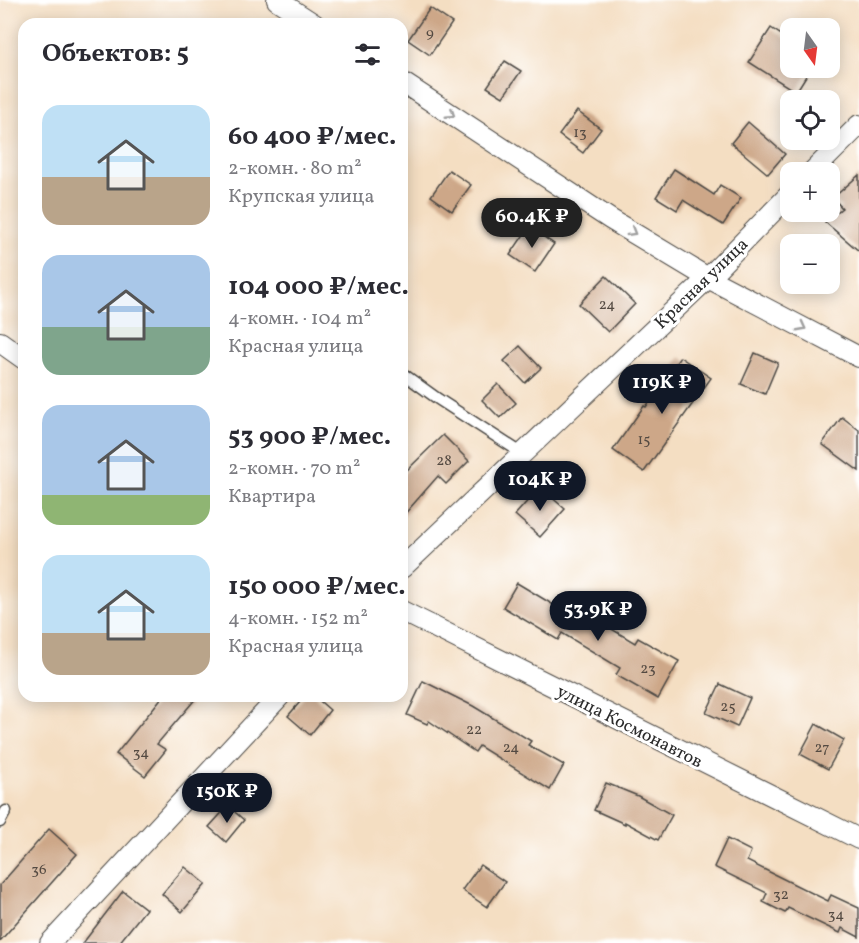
<!DOCTYPE html>
<html lang="ru">
<head>
<meta charset="utf-8">
<style>
  :root { --surface:#fff; --page:#f7f7f7; --text:#2b2b33; --muted:#7c7c81; --accent:#111827 }
  body { margin:0; font-family:Vollkorn,serif; background:var(--page); color:var(--text); height:100vh; display:flex; flex-direction:column; font-size:22px; white-space:nowrap }
  * { box-sizing:border-box; margin:0 }
  p { font-size:20px; color:var(--muted) }
  .icon { flex:none; width:33px; height:33px; fill:none; stroke:currentColor; stroke-width:2; stroke-linecap:round; stroke-linejoin:round }
  .map { position:relative; flex:1; overflow:hidden }
  .panel { position:absolute; left:18px; top:18px; width:390px; height:684px; display:flex; flex-direction:column; background:var(--surface); border-radius:18px; box-shadow:0 3px 15px #0003 }
  .panel>* { flex:none }
  .needle { width:39px; rotate:166deg }
  .tools { position:absolute; left:780px; top:18px; display:grid; gap:12px }
  .tools a { display:grid; place-items:center; width:60px; height:60px; border-radius:12px; background:var(--surface); box-shadow:0 3px 15px #0003; font-size:30px }
  .price { position:absolute; translate:-50% -51px; padding:0 14px; border-radius:21px; background:var(--accent); color:#fff; font-size:20px; line-height:39px; filter:drop-shadow(0 2px 3px #0008) }
  .price::after { content:''; position:absolute; left:50%; top:36px; width:18px; height:14px; margin-left:-9px; background:inherit; clip-path:polygon(0 0,100% 0,50% 100%) }
  .price.selected { background:#222; color:#fff }
  ul { padding:0; list-style:none }
  li { display:flex; align-items:center; gap:18px; height:150px; padding:0 24px }
  li span { display:grid; place-items:center; flex:none; width:168px; height:120px; border-radius:18px; color:#555 }
  li>.icon { margin-inline-start:auto }
  span .icon { width:72px; height:72px; fill:#fffc; stroke-width:1 }
  li b { font-size:26px }
  h2 { display:flex; justify-content:space-between; align-items:center; height:72px; padding:0 24px; font-size:26px }
  .map>svg:first-child { display:block }
</style>
</head>
<body>
<div class="map">
<svg width="859" height="943" viewBox="0 0 859 943">
  <rect width="100%" height="100%" fill="#fff"/>
  <filter id="ink" filterUnits="userSpaceOnUse"><feTurbulence type="fractalNoise" baseFrequency=".0167" numOctaves="2"/><feDisplacementMap in="SourceGraphic" scale="12" xChannelSelector="R" yChannelSelector="G"/><feConvolveMatrix kernelMatrix="1 2 1 2 8 2 1 2 1" color-interpolation-filters="sRGB"/></filter>
  <filter id="wash" filterUnits="userSpaceOnUse"><feTurbulence type="fractalNoise" baseFrequency=".008" numOctaves="4" result="noise"/><feDisplacementMap in="SourceGraphic" scale="24" xChannelSelector="R" yChannelSelector="G"/><feGaussianBlur stdDeviation="1.35" result="paint"/><feColorMatrix in="noise" values="0 0 0 0 0 0 0 0 0 0 0 0 0 0 0 0 0 1.4 0 .05"/><feComposite in="paint" operator="in"/></filter>
  <g filter="url(#wash)">
    <rect width="100%" height="100%" fill="#f4dec2"/>
    <g id="blocks">
      <!-- building -->
      <g fill="#cda788">
        <path d="M430 8 452 23 430 55 408 40Z"/>
        <path d="M771 28 790 41V68H811L796 92 749 62Z"/>
        <path d="M505 61 521 71 503 97 487 87Z"/>
        <path d="M577 111 601 129 583 153 559 135Z"/>
        <path d="M748 122 785 154 768 174 731 143Z"/>
        <path d="M674 169 714 195 720 185 741 198 723 225 683 200 677 210 656 197Z"/>
        <path d="M449 170 471 185 452 211 431 196Z"/>
        <path d="M859 175V251L825 222 842 208 833 198Z"/>
        <path d="M529 227 554 244 535 272 510 255Z"/>
        <path d="M606 276 635 304 608 332 579 304Z"/>
        <path d="M520 346 541 368 525 383 504 361Z"/>
        <path d="M755 353 778 363 765 394 741 384Z"/>
        <path d="M680 357 711 378 644 472 613 450 644 406 646 407Z"/>
        <path d="M498 384 516 403 500 418 482 400Z"/>
        <path d="M842 417 859 430V471L822 444Z"/>
        <path d="M443 435 469 461 446 484 438 476 402 517V475Z"/>
        <path d="M540 487 565 509 540 537 515 515Z"/>
        <path d="M517 583 600 633 605 625 635 643 638 638 679 661 658 699 616 675 620 668 562 633 558 640 503 607Z"/>
        <path d="M423 681 473 706 531 741 528 745 564 765 550 790 479 746 475 752 429 721 427 724 407 715Z"/>
        <path d="M720 684 750 698 737 727 706 713Z"/>
        <path d="M163 696H198L157 744 166 750 145 776 116 754Z"/>
        <path d="M305 696H314L330 710 310 735 288 716Z"/>
        <path d="M816 724 844 740 828 769 800 754Z"/>
        <path d="M606 783 638 796 672 815 658 840 625 822V824L594 810Z"/>
        <path d="M228 806 244 820 226 842 209 827Z"/>
        <path d="M49 829 77 854 0 941V885Z"/>
        <path d="M727 839 751 851 747 861 828 901 831 895 859 908V937L842 928 840 933 788 908 785 913 763 902 767 893 714 867Z"/>
        <path d="M480 865 505 882 487 907 462 890Z"/>
        <path d="M185 867 206 884 182 912 162 894Z"/>
        <path d="M123 891 146 909 119 943H83Z"/>
      </g>
    </g>
  </g>
  <g filter="url(#ink)">
    <use href="#blocks" fill-opacity="0" stroke="#494642" stroke-width="1.5"/>
    <g fill="none" stroke-linecap="round" stroke-linejoin="round">
      <defs>
        <g id="lane">
          <path d="M402 373 438 399 523 454"/>
          <path d="M0 822 6 811"/>
        </g>
        <g id="street">
          <path d="M277 0 314 24"/>
          <path d="M402 82 610 219 708 278 859 357"/>
          <path d="M812 172 859 125"/>
          <path d="M0 342 24 359"/>
          <path d="M402 568 708 278 790 194"/>
          <path d="M402 611 859 839"/>
          <path d="M50 943 280 696"/>
        </g>
      </defs>
      <!-- lane casing -->
      <use href="#lane" stroke="#494642" stroke-width="13"/>
      <!-- street casing -->
      <use href="#street" stroke="#494642" stroke-width="22"/>
      <!-- lane -->
      <use href="#lane" stroke="#fff" stroke-width="10"/>
      <!-- street -->
      <use href="#street" stroke="#fff" stroke-width="20"/>
    </g>
    <!-- one-way arrows -->
    <defs><path id="oneway-chevron" d="M-2-3.5L2.5 0L-2 3.5" fill="none" stroke-width="1.6" stroke-linecap="round" stroke-linejoin="round" transform="scale(1.5)"/></defs>
    <g stroke="#a0a0a0">
      <use href="#oneway-chevron" transform="translate(451 114) rotate(33)"/>
      <use href="#oneway-chevron" transform="translate(632 232) rotate(31)"/>
      <use href="#oneway-chevron" transform="translate(802 327) rotate(28)"/>
    </g>
  </g>
  <g text-anchor="middle" stroke-width="6" stroke-linejoin="round" paint-order="stroke">
    <!-- number labels -->
    <g font-size="15" fill="#544a42">
      <text x="430" y="37">9</text>
      <text x="580" y="137">13</text>
      <text x="607" y="309">24</text>
      <text x="644" y="444">15</text>
      <text x="444" y="465">28</text>
      <text x="648" y="673">23</text>
      <text x="728" y="711">25</text>
      <text x="474" y="734">22</text>
      <text x="511" y="752">24</text>
      <text x="822" y="752">27</text>
      <text x="141" y="757">34</text>
      <text x="39" y="874">36</text>
      <text x="781" y="899">32</text>
      <text x="836" y="919">34</text>
    </g>
    <!-- street labels -->
    <g font-size="18" fill="#2b2b2b" stroke="#fff">
      <text transform="translate(701 283) rotate(-44)" y="6">Красная улица</text>
      <text transform="translate(630 726) rotate(27)" y="6">улица Космонавтов</text>
    </g>
  </g>
</svg>
<div class="tools">
<a><svg class="needle" viewBox="-14 -14 28 28"><path d="M0-13l5 13h-10z" fill="#e53935"/><path d="M0 13l5-13h-10z" fill="#7c7c81"/></svg></a>
<a><svg class="icon" aria-label="locate" viewBox="0 0 24 24"><circle cx="12" cy="12" r="6"/><path d="M12 2v4M12 18v4M2 12h4M18 12h4"/></svg></a>
<a>+</a>
<a>−</a>
</div>
<b class="price selected" style="left:532px;top:249px">60.4K ₽</b>
<b class="price" style="left:662px;top:415px">119K ₽</b>
<b class="price" style="left:540px;top:512px">104K ₽</b>
<b class="price" style="left:598px;top:642px">53.9K ₽</b>
<b class="price" style="left:227px;top:824px">150K ₽</b>
<section class="panel">
<h2>Объектов: 5<svg class="icon" aria-label="filters" viewBox="0 0 24 24"><path d="M4 7h16M4 17h16"/><circle cx="9" cy="7" r="2"/><circle cx="15" cy="17" r="2"/></svg></h2>
<ul>
<li><span style="background:linear-gradient(#bfe0f5 60%,#b9a48a 0)"><svg class="icon" aria-label="home" viewBox="0 0 24 24"><path d="M3 11l9-7 9 7M6 9v11h12V9"/></svg></span><div><b>60 400 ₽/мес.</b><p>2-комн. · 80 m²</p><p>Крупская улица</p></div></li>
<li><span style="background:linear-gradient(#a9c7e8 60%,#7fa58c 0)"><svg class="icon" aria-label="home" viewBox="0 0 24 24"><path d="M3 11l9-7 9 7M6 9v11h12V9"/></svg></span><div><b>104 000 ₽/мес.</b><p>4-комн. · 104 m²</p><p>Красная улица</p></div></li>
<li><span style="background:linear-gradient(#a9c7e8 75%,#8fb573 0)"><svg class="icon" aria-label="home" viewBox="0 0 24 24"><path d="M3 11l9-7 9 7M6 9v11h12V9"/></svg></span><div><b>53 900 ₽/мес.</b><p>2-комн. · 70 m²</p><p>Квартира</p></div></li>
<li><span style="background:linear-gradient(#bfe0f5 65%,#b9a48a 0)"><svg class="icon" aria-label="home" viewBox="0 0 24 24"><path d="M3 11l9-7 9 7M6 9v11h12V9"/></svg></span><div><b>150 000 ₽/мес.</b><p>4-комн. · 152 m²</p><p>Красная улица</p></div></li>
</ul>
</section>
</div>
</body>
</html>
